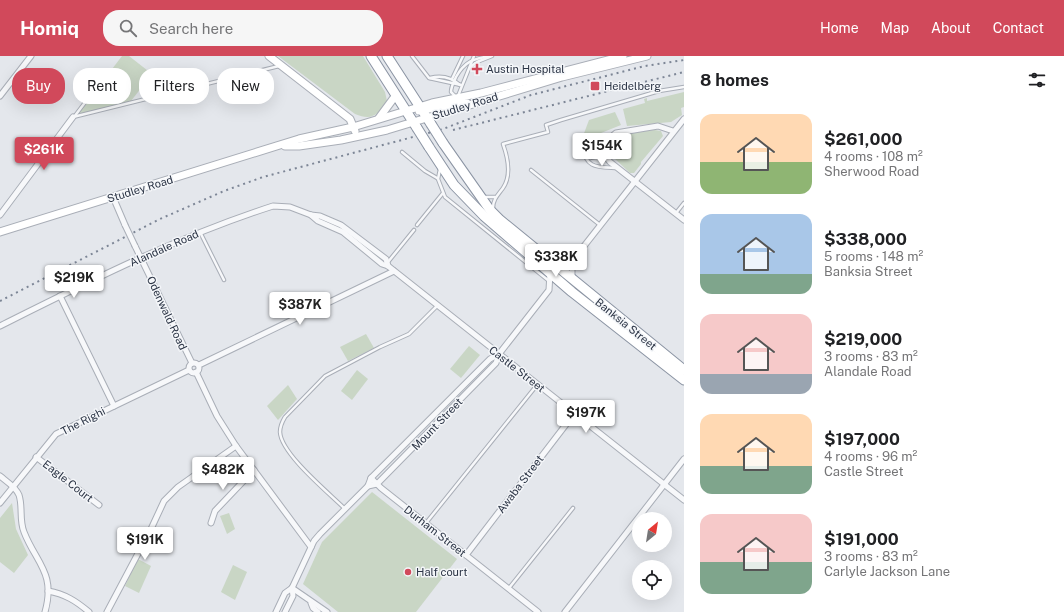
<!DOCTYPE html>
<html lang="en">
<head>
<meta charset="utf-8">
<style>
  :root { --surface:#fff; --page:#f6f6f6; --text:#202124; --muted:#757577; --accent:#d1495b }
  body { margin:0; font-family:"Public Sans",sans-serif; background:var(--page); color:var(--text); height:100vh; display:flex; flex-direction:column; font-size:15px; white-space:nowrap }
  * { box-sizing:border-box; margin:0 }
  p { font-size:13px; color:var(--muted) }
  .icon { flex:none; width:22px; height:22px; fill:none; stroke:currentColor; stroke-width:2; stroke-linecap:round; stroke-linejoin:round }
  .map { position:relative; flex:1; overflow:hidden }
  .side { display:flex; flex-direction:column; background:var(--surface); width:380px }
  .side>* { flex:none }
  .hud { position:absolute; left:12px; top:12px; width:380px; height:36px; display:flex; gap:8px }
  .needle { width:26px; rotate:30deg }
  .buttons { position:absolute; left:632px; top:456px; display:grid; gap:8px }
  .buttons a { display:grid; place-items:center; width:40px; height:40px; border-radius:50%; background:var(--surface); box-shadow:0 4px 16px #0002; font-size:20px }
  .price { position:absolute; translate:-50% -34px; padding:0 9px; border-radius:4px; background:#fff; color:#222; font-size:13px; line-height:26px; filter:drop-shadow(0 1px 2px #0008) }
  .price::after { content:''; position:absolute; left:50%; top:24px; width:12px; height:9px; margin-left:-6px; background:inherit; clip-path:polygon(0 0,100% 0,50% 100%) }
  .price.selected { background:var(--accent); color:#fff }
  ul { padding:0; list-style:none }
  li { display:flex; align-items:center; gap:12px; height:100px; padding:0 16px }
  li span { display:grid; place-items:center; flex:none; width:112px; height:80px; border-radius:12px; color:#555 }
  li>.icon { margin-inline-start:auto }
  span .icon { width:48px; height:48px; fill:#fffc; stroke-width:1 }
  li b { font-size:17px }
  h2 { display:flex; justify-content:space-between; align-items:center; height:48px; padding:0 16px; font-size:17px }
  .pill { padding:0 14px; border-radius:16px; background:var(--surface); box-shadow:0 4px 16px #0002; font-size:14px; line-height:36px }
  .pill.selected { background:var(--accent); color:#fff }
  header { display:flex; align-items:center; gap:24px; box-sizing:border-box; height:56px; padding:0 20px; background:var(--accent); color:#fff }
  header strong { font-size:19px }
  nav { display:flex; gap:22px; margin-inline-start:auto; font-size:14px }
  .search { width:280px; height:36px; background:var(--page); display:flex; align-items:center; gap:10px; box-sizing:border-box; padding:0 14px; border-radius:16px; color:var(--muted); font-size:15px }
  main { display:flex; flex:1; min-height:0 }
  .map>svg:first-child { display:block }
</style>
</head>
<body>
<header>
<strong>Homiq</strong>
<div class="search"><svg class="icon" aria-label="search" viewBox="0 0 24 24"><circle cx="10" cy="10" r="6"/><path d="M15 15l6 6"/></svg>Search here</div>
<nav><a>Home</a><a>Map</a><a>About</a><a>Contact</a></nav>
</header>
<main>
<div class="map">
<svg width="684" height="556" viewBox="0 0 684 556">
  <rect width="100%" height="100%" fill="#e4e7ec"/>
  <!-- green -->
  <g fill="#c9d6c5">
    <path d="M122 0H129L152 18 131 45 77 59Z"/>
    <path d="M278 0H363L385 36 387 45C378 59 372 65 355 58Z"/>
    <path d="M684 36V51L681 52 682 59 671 66 627 70 623 53 645 47 644 43 647 42V45Z"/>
    <path d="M615 56 621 69 596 79 583 80 589 64Z"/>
    <path d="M655 74 661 75 663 80 641 106V108L634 117H630L614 102 610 101C607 76 637 76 655 74Z"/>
    <path d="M366 278 374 292 348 305 340 291Z"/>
    <path d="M469 290 480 299 461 322 450 313Z"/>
    <path d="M357 314 368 323 352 344 341 335Z"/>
    <path d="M288 329 297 343 278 364 267 350Z"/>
    <path d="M372 436 457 503 416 556H338L303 528 322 486Z"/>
    <path d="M12 447 16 473 28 499 14 517 0 506V462Z"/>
    <path d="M229 457 235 473 227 478 220 460Z"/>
    <path d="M138 503 151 510 139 537 125 530Z"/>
    <path d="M233 509 247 516 235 544 221 536Z"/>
  </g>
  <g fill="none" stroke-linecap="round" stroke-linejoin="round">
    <defs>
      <g id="lane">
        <path d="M412 0 429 22 461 29"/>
        <path d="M470 11 477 6 492 0"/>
        <path d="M430 22C442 19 451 21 460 29"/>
        <path d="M452 23 463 0"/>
        <path d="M458 40 474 0"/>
        <path d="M456 41 451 36C451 30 454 26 456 21 465 5 473 3 490 0"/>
        <path d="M73 61 279 10"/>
        <path d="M74 61 108 16"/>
        <path d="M582 90C586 112 596 111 615 112"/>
        <path d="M402 96 425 115 437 122"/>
        <path d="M585 99 590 102 605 99"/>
        <path d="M440 113 438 123 445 141 549 225"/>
        <path d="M531 114 600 169"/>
        <path d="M484 141H495"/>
        <path d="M493 152C493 143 498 139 503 132 512 119 508 102 503 88L548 76 546 69 561 64 659 35 684 31"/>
        <path d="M676 157 684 147"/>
        <path d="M417 169 443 137"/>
        <path d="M200 176 224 224"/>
        <path d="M388 206 414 174"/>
        <path d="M345 453C329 437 281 398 280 376 280 370 282 366 285 361L325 320 380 291 409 278 437 250"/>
        <path d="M426 467 537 329"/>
        <path d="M509 532 573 452"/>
      </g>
      <g id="street">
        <path d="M0 40 31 0"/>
        <path d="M673 75 658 70 616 77 610 82 606 89V101L610 106 684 164"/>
        <path d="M113 141 125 169"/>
        <path d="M0 159 73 61"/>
        <path d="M311 159 318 165 343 176 382 208 388 210 684 444"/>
        <path d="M135 190 192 307"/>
        <path d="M556 209 565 207 577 199 684 63"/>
        <path d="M572 223V213L576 200"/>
        <path d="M60 240 114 350"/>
        <path d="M0 270C90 225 177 181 273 150L290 151 311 159 320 160 341 169 386 203 388 210"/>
        <circle cx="194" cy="312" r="5"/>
        <path d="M199 309 394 215"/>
        <path d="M196 316 217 360 236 390 311 491"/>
        <path d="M36 401 99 449"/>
        <path d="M0 420C6 425 16 431 19 439 23 451 19 464 24 476 36 507 56 517 45 556"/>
        <path d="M371 422 381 432 538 556"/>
        <path d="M368 430 377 428 496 307 499 298 549 234 550 217"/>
        <path d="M0 447 56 378 189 314"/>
        <path d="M211 467 215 455 254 414"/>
        <path d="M466 499 574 358"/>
        <path d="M292 532 327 556"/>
        <path d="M48 535C65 538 76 545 89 556"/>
        <path d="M311 547 313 552 318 556"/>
        <path d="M107 556 151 473 164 445 178 431 236 390"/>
        <path d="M276 556 285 537 292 532 314 485 320 478 368 430 371 422 490 303 499 298"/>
        <path d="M285 556 293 540 292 532"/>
        <path d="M565 556 684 403"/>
      </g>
      <g id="secondary">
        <path d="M269 0 350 63 355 75"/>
        <path d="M419 55 459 47H467"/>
        <path d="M379 62 396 39"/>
        <path d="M285 90H299L341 84 387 74 562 21 647 0"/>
        <path d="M0 176 299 83 353 71 432 47 481 37 623 0"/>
      </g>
      <g id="highway">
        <path d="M371 0 417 72"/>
        <path d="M387 0 431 68"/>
        <path d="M443 87 490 154 499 163 684 314"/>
        <path d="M429 91 454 129 484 160 572 236 684 324"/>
      </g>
    </defs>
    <!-- lane casing -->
    <use href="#lane" stroke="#a9aeb7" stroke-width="4.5"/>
    <!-- street casing -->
    <use href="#street" stroke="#a9aeb7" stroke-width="7"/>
    <!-- secondary casing -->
    <use href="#secondary" stroke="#a9aeb7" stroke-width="9"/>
    <!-- highway casing -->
    <use href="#highway" stroke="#8b94a3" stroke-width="11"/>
    <!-- lane -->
    <use href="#lane" stroke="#f7f8fa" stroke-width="2.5"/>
    <!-- street -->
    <use href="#street" stroke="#f7f8fa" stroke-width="5"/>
    <!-- secondary -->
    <use href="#secondary" stroke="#fff" stroke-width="7"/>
    <!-- highway -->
    <use href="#highway" stroke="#fff" stroke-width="9"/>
    <!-- rail -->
    <g stroke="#7d8696" stroke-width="2" stroke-dasharray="2 4" stroke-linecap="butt">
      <path d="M453 74 684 16"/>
      <path d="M0 245 160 163 224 135 263 121 443 73 531 39 645 10 684 4"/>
    </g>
    <defs>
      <path id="street-bridge" d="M125 169 135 190"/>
      <g id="highway-bridge">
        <path d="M431 68 443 87"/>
        <path d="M417 72 429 91"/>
      </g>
    </defs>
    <!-- street-bridge casing -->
    <use href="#street-bridge" stroke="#a9aeb7" stroke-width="7" stroke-linecap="butt"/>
    <!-- highway-bridge casing -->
    <use href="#highway-bridge" stroke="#8b94a3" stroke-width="11" stroke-linecap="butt"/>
    <!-- street-bridge -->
    <use href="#street-bridge" stroke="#f7f8fa" stroke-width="5"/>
    <!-- highway-bridge -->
    <use href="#highway-bridge" stroke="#fff" stroke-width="9"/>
  </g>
  <!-- markers -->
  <g fill="#d1495b" stroke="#f4f6f9" stroke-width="1.5">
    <path d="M475 7h4v4h4v4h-4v4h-4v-4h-4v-4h4z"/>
    <rect x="590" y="25" width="10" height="10" rx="2"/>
    <circle cx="408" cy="516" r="4"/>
  </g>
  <g text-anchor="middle" stroke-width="3" stroke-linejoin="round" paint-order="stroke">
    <!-- poi labels -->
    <g font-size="11" fill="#2b3445" stroke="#f4f6f9" text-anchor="start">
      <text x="486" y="17">Austin Hospital</text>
      <text x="604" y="34">Heidelberg</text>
      <text x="416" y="520">Half court</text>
    </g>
    <!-- street labels -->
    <g font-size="11" fill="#2b3445" stroke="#f4f6f9">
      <text transform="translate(465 50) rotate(-17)" y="4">Studley Road</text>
      <text transform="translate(140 133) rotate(-17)" y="4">Studley Road</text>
      <text transform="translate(164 192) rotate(-24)" y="4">Alandale Road</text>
      <text transform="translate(167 257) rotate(65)" y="4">Odenwald Road</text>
      <text transform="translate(626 268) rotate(39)" y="4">Banksia Street</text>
      <text transform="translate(517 313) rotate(38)" y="4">Castle Street</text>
      <text transform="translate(83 365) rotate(-27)" y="4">The Righi</text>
      <text transform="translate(437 368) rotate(-46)" y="4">Mount Street</text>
      <text transform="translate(68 425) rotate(38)" y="4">Eagle Court</text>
      <text transform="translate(520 428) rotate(-53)" y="4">Awaba Street</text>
      <text transform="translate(435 475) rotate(38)" y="4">Durham Street</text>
    </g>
  </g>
</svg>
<div class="buttons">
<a><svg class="needle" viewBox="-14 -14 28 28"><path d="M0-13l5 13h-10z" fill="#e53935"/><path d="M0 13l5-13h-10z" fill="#757577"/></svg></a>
<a><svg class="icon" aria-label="locate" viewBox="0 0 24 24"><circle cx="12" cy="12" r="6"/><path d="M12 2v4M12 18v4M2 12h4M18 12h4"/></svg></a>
</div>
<b class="price" style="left:602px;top:111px">$154K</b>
<b class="price selected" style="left:44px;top:115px">$261K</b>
<b class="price" style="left:556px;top:222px">$338K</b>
<b class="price" style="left:74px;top:243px">$219K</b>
<b class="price" style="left:300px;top:270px">$387K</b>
<b class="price" style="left:586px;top:378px">$197K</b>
<b class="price" style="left:223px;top:435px">$482K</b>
<b class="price" style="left:145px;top:505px">$191K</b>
<div class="hud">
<a class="pill selected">Buy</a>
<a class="pill">Rent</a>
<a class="pill">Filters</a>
<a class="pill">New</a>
</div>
</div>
<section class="side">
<h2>8 homes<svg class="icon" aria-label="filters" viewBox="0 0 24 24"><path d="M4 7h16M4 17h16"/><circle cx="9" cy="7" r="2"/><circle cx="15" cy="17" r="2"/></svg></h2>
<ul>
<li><span style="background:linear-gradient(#ffd9b3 60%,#8fb573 0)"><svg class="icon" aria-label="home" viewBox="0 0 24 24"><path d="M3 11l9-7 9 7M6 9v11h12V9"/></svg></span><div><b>$261,000</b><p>4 rooms · 108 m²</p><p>Sherwood Road</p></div></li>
<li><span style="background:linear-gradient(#a9c7e8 75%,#7fa58c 0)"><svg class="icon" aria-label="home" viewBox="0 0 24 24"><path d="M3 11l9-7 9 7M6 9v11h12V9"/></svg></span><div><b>$338,000</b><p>5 rooms · 148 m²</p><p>Banksia Street</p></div></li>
<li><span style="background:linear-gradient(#f6c9c9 75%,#9aa5b1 0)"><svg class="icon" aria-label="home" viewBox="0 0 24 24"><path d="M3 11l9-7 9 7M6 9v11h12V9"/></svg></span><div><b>$219,000</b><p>3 rooms · 83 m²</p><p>Alandale Road</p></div></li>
<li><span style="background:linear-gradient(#ffd9b3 65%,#7fa58c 0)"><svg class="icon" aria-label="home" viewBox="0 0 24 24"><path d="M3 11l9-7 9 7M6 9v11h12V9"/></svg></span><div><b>$197,000</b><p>4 rooms · 96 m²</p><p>Castle Street</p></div></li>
<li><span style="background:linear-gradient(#f6c9c9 60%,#7fa58c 0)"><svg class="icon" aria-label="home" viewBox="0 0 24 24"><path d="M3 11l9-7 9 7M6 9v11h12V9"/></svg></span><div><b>$191,000</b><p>3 rooms · 83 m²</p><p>Carlyle Jackson Lane</p></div></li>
</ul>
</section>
</main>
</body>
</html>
